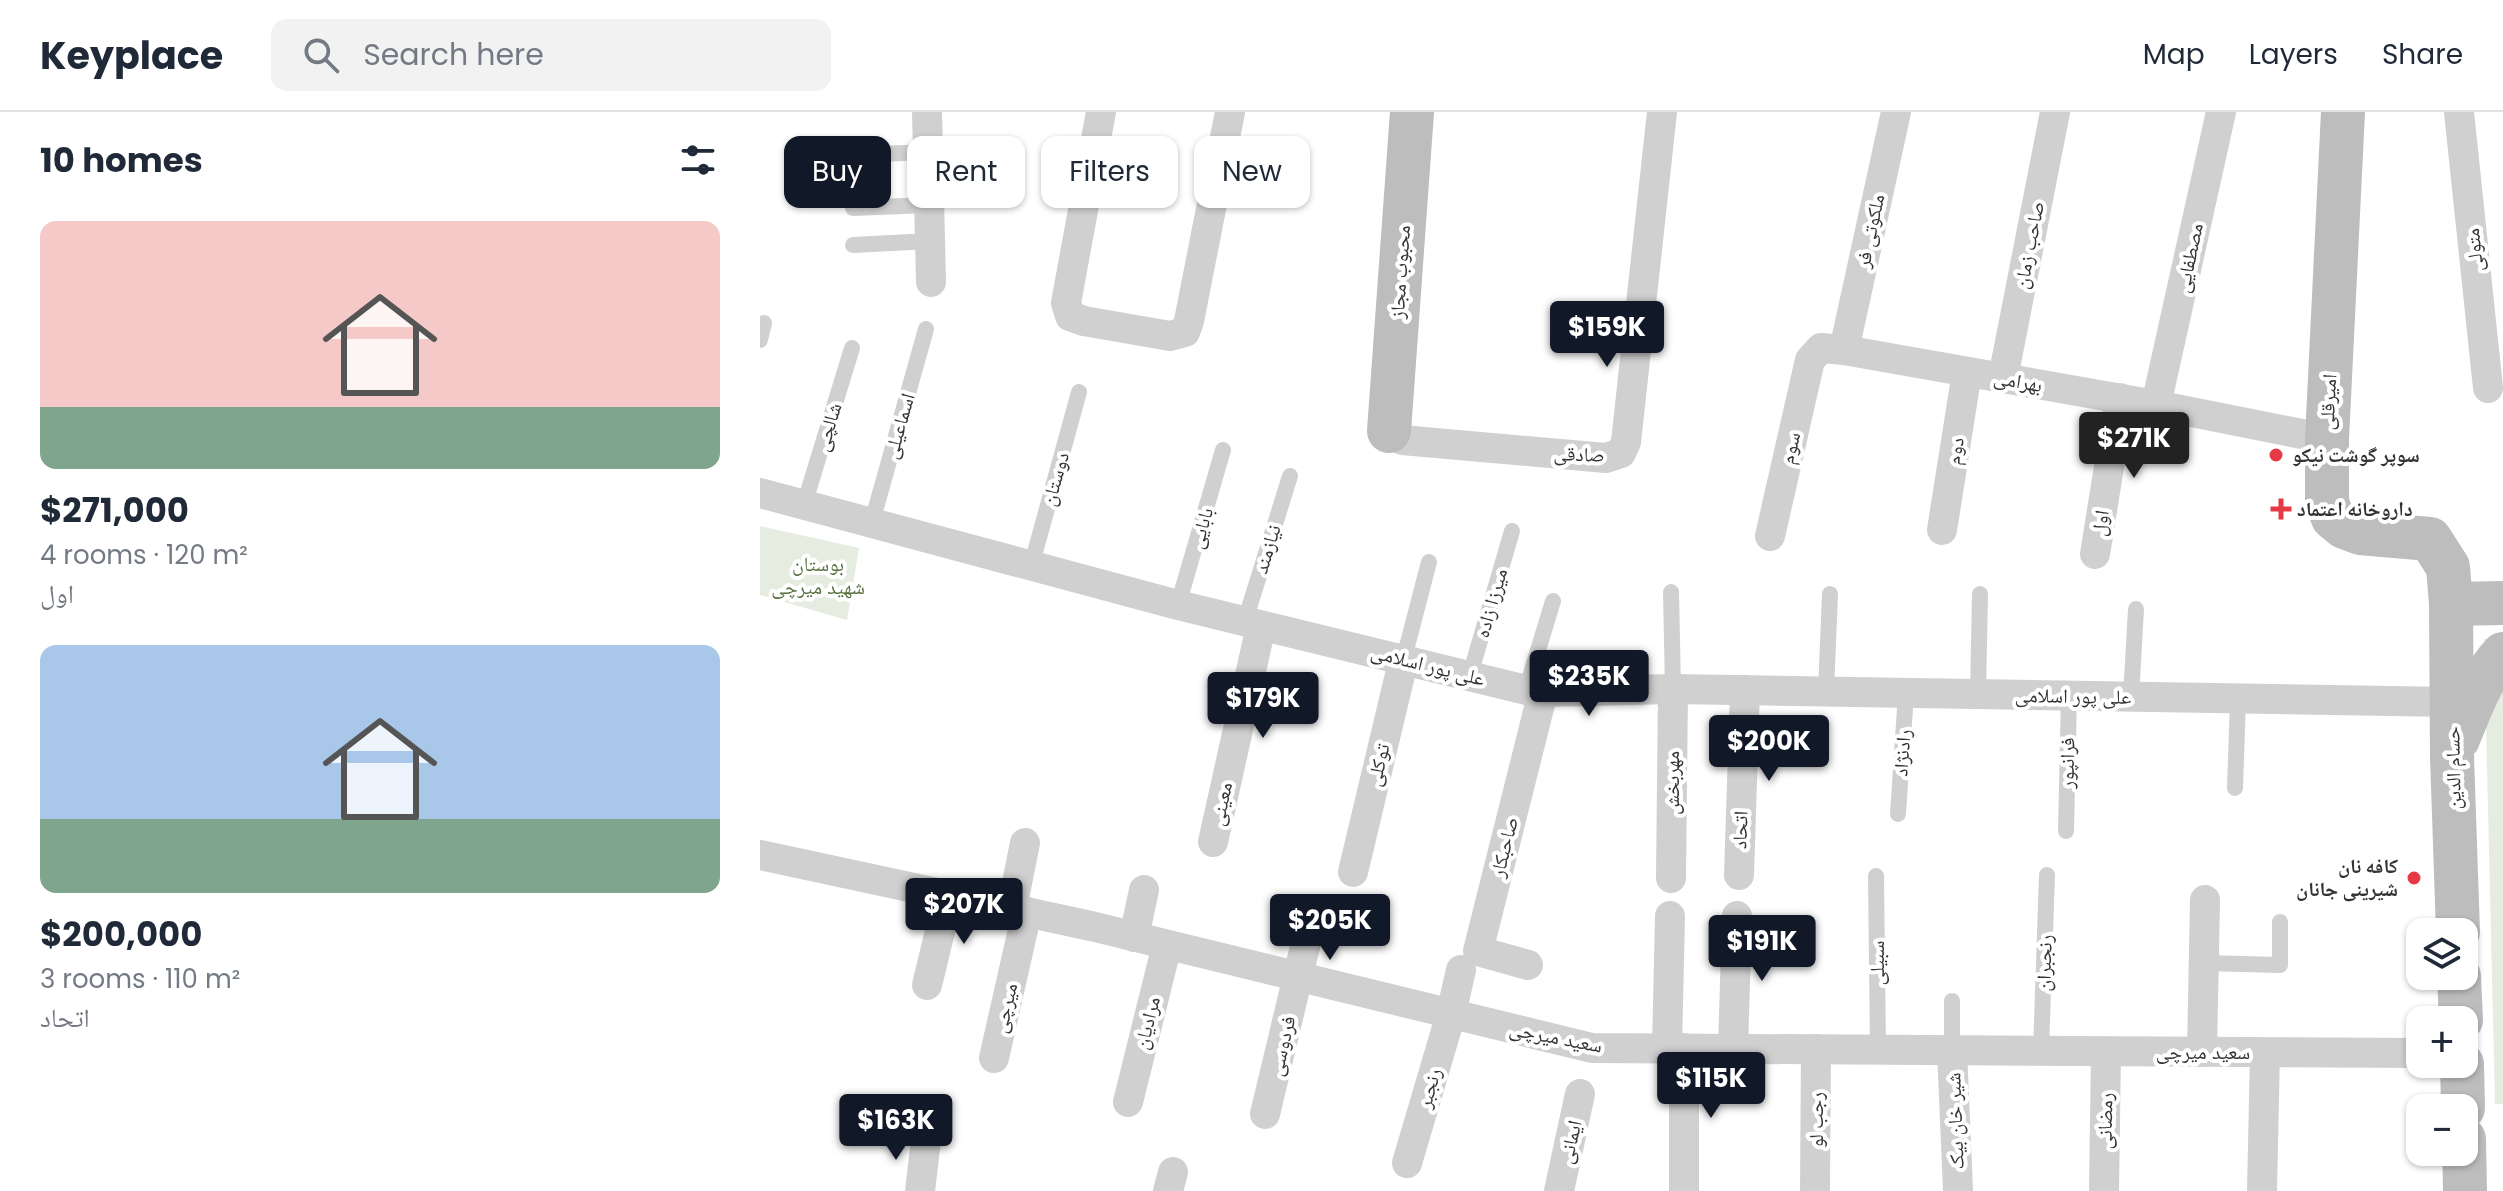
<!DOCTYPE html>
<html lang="en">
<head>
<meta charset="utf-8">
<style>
  :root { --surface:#fff; --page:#f2f2f3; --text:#1f2937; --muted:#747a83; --line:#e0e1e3; --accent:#111827 }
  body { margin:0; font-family:Poppins,"Noto Naskh Arabic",sans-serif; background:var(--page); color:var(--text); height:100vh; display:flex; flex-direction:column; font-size:30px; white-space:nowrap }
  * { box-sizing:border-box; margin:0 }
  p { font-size:26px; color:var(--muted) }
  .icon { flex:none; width:44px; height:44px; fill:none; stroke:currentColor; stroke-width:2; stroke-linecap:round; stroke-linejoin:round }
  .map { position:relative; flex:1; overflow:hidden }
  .panel { display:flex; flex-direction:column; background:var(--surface); width:760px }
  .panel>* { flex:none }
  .top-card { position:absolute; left:24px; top:24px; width:760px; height:72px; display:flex; gap:16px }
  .tools { position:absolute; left:1646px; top:806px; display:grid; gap:16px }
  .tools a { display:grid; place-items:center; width:72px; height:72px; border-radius:16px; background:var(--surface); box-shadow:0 2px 6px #0004; font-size:40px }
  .price { position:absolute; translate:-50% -68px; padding:0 18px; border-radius:8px; background:var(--accent); color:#fff; font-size:26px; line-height:52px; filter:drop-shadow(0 2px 4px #0008) }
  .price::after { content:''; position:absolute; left:50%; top:48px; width:24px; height:18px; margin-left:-12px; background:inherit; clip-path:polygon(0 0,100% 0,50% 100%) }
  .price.current { background:#222; color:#fff }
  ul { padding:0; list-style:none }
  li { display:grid; align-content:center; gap:16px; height:424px; padding:0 40px }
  li span { display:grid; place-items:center; height:248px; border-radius:16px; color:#555 }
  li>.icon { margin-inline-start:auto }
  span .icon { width:144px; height:144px; fill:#fffc; stroke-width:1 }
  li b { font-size:34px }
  h2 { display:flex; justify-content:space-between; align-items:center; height:96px; padding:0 40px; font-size:34px }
  .chip { padding:0 28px; border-radius:16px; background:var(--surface); box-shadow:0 2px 6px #0004; font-size:28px; line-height:72px }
  .chip.current { background:var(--accent); color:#fff }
  header { display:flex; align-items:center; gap:48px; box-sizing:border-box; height:112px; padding:0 40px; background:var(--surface); border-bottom:2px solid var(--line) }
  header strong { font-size:38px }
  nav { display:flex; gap:44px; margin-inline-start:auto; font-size:28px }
  .search { width:560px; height:72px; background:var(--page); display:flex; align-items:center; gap:20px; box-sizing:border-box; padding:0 28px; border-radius:16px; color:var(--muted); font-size:30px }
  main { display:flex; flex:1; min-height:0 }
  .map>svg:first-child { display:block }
</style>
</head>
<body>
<header>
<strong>Keyplace</strong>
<div class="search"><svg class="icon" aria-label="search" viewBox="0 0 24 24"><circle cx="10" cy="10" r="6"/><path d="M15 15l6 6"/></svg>Search here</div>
<nav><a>Map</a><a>Layers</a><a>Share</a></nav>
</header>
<main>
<section class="panel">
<h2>10 homes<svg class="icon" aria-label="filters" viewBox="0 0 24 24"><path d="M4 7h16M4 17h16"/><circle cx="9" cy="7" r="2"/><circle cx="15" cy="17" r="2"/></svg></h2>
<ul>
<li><span style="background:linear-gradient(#f6c9c9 75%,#7fa58c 0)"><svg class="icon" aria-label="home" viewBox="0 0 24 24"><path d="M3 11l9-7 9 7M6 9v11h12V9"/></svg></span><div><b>$271,000</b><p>4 rooms · 120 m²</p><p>اول</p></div></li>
<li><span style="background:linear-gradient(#a9c7e8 70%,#7fa58c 0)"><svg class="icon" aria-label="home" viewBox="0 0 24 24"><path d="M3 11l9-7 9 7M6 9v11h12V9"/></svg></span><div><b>$200,000</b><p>3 rooms · 110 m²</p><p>اتحاد</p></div></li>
</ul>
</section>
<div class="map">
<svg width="1743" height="1079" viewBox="0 0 1743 1079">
  <rect width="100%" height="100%" fill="#fff"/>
  <!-- green -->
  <g fill="#e6ecdf">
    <path d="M0 414 99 436 87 508 0 483Z"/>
    <path d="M1724 527H1743V992H1735Z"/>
  </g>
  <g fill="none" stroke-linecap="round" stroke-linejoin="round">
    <!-- lane -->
    <g stroke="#d0d0d0" stroke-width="16">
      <path d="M94 43 168 40"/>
      <path d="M93 96 169 93"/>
      <path d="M93 133 170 129"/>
      <path d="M0 228 4 211"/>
      <path d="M44 393 92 236"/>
      <path d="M112 410 166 217"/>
      <path d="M271 455 319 280"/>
      <path d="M911 480 913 577"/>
      <path d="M418 493 463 338"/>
      <path d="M485 509 530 364"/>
      <path d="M644 546 669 450"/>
      <path d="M710 563 752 419"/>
      <path d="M766 578 793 489"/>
      <path d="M1066 579 1070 482"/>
      <path d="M1218 582 1220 482"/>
      <path d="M1371 585 1376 497"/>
      <path d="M1475 676 1478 587"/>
      <path d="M1138 702 1146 581"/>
      <path d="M1306 719 1309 584"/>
      <path d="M1116 764 1118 938"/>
      <path d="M1444 851 1520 853V810"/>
      <path d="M1192 889V938"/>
      <path d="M1281 939 1287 763"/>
    </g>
    <!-- street -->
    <g stroke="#d0d0d0" stroke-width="30">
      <path d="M167 0 171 170"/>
      <path d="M341 0 306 191 310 204 324 209 410 224 425 220 429 209 470 0"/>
      <path d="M1699 0 1728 276"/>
      <path d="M1084 238 1136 0"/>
      <path d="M1243 266 1295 0"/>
      <path d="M1396 293 1461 0"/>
      <path d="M629 319 642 328 846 346 861 341 866 330 902 0"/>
      <path d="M0 381 418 493 766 578 783 580 913 577 1691 590"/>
      <path d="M1182 418 1207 260"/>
      <path d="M1010 424 1050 248 1061 236 1084 238 1396 293 1567 327"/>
      <path d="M1335 442 1360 286"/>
      <path d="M453 730 501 514"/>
      <path d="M0 743 331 814 832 936 1660 941"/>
      <path d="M593 760 644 546"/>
      <path d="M979 763 985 578"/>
      <path d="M911 766 913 577"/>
      <path d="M252 796 265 731"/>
      <path d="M374 825 384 778"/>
      <path d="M768 853 718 839 783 580"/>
      <path d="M167 873 189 782"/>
      <path d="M907 936 910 804"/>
      <path d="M973 937 977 804"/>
      <path d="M1192 938 1198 1079"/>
      <path d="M1442 940 1445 788"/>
      <path d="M234 946 267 800"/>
      <path d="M368 990 407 833"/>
      <path d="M505 1002 548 822"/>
      <path d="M647 1051 691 902 701 858"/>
      <path d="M160 1079 166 1028"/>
      <path d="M408 1079 413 1060"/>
      <path d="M799 1079 820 982"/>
      <path d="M924 1079V936"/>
      <path d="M1055 1079 1056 937"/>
      <path d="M1344 1079 1346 940"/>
      <path d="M1502 1079 1505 941"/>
    </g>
    <!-- secondary -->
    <g stroke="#bdbdbd" stroke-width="44">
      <path d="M1583 0 1567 327V391L1573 406 1584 415 1600 421 1670 427 1688 455 1691 492 1692 644 1698 820"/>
      <path d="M629 319 652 0"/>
      <path d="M1691 492 1743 491"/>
      <path d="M1698 627C1710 598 1721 565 1743 542"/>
      <path d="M1699 864 1701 908"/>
      <path d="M1702 952 1703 996"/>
      <path d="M1704 1027 1705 1079"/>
    </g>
  </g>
  <!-- markers -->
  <g fill="#e63946" stroke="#fff" stroke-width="3">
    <circle cx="1516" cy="343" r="8"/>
    <path d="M1517 385h8v8h8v8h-8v8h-8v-8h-8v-8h8z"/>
    <circle cx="1654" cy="766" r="8"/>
  </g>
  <g text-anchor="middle" stroke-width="8" stroke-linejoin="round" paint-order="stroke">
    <!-- street labels -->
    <g font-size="20" fill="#333" stroke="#fff">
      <text transform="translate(1110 119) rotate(-78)" y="7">ملکوتی فر</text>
      <text transform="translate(1269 133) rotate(-79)" y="7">صاحب زمان</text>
      <text transform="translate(1714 138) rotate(-96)" y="7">متولی</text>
      <text transform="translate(1429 146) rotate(-78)" y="7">مصطفایی</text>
      <text transform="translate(640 160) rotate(-86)" y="7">محبوب مجاز</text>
      <text transform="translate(1258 269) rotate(10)" y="7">بهرامی</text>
      <text transform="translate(1568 290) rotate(-87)" y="7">امیرقلی</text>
      <text transform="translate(139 314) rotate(-74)" y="7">اسماعیلی</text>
      <text transform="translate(68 315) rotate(-73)" y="7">شالچی</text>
      <text transform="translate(1030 336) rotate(-77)" y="7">سوم</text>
      <text transform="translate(1195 339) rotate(-81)" y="7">دوم</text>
      <text transform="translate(819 342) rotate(2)" y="7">صادقی</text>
      <text transform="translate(295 367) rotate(-74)" y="7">دوستان</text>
      <text transform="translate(1340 411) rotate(-81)" y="7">اول</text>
      <text transform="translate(441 416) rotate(-74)" y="7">بابایی</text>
      <text transform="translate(507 437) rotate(-73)" y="7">نیازمند</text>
      <text transform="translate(731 491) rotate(-74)" y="7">میرزا زاده</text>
      <text transform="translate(668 553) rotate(14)" y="7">علی پور اسلامی</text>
      <text transform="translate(1313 584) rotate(1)" y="7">علی پور اسلامی</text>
      <text transform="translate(1142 641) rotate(-86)" y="7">رادنژاد</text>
      <text transform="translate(1307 651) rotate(-89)" y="7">فرانپور</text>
      <text transform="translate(618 653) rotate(-77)" y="7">توکلی</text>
      <text transform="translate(1693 656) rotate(-91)" y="7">حسام الدین</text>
      <text transform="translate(912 671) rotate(-90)" y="7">مهربخش</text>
      <text transform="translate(461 692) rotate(-78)" y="7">معینی</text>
      <text transform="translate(980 718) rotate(-88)" y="7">اتحاد</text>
      <text transform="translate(744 735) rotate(-76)" y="7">صاحبکار</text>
      <text transform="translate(1117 851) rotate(-90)" y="7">سبیلی</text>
      <text transform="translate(1284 851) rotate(-88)" y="7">رنجبران</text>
      <text transform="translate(245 896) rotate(-77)" y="7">میرچی</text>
      <text transform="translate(387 911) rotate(-76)" y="7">مرادیان</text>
      <text transform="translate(796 925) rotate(11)" y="7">سعید میرچی</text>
      <text transform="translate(522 934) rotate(-77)" y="7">فردوسی</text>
      <text x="1443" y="947">سعید میرچی</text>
      <text transform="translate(669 976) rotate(-74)" y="7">رنجبر</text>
      <text transform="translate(1056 1008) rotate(-90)" y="7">رجب لو</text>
      <text transform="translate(1195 1009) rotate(-92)" y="7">شیر خان بیک</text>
      <text transform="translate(1345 1009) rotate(-89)" y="7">رمضانی</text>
      <text transform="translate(810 1030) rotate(-77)" y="7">ایمانی</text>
    </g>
    <!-- poi labels -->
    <g font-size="20" font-weight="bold" fill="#333" stroke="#fff" text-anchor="start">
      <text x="1532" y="350">سوپر گوشت نیکو</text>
      <text x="1537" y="404">داروخانه اعتماد</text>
      <text x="1638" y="761" text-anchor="end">کافه نان<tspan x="1638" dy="23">شیرینی جانان</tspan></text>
    </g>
    <!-- park labels -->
    <g font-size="20" fill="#56703f" stroke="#fff">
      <text x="58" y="459">بوستان<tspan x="58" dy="23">شهید میرچی</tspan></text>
    </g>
  </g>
</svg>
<div class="tools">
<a><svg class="icon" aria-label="layers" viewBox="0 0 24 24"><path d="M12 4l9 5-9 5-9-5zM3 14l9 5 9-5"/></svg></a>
<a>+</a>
<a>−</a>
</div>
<b class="price" style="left:847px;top:257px">$159K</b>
<b class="price current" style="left:1374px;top:368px">$271K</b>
<b class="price" style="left:829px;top:606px">$235K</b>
<b class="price" style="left:503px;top:628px">$179K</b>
<b class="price" style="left:1009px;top:671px">$200K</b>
<b class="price" style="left:204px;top:834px">$207K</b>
<b class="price" style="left:570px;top:850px">$205K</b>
<b class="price" style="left:1002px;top:871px">$191K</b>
<b class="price" style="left:951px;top:1008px">$115K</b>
<b class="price" style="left:136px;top:1050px">$163K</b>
<div class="top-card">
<a class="chip current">Buy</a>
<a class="chip">Rent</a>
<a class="chip">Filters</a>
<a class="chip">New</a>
</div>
</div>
</main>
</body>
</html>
